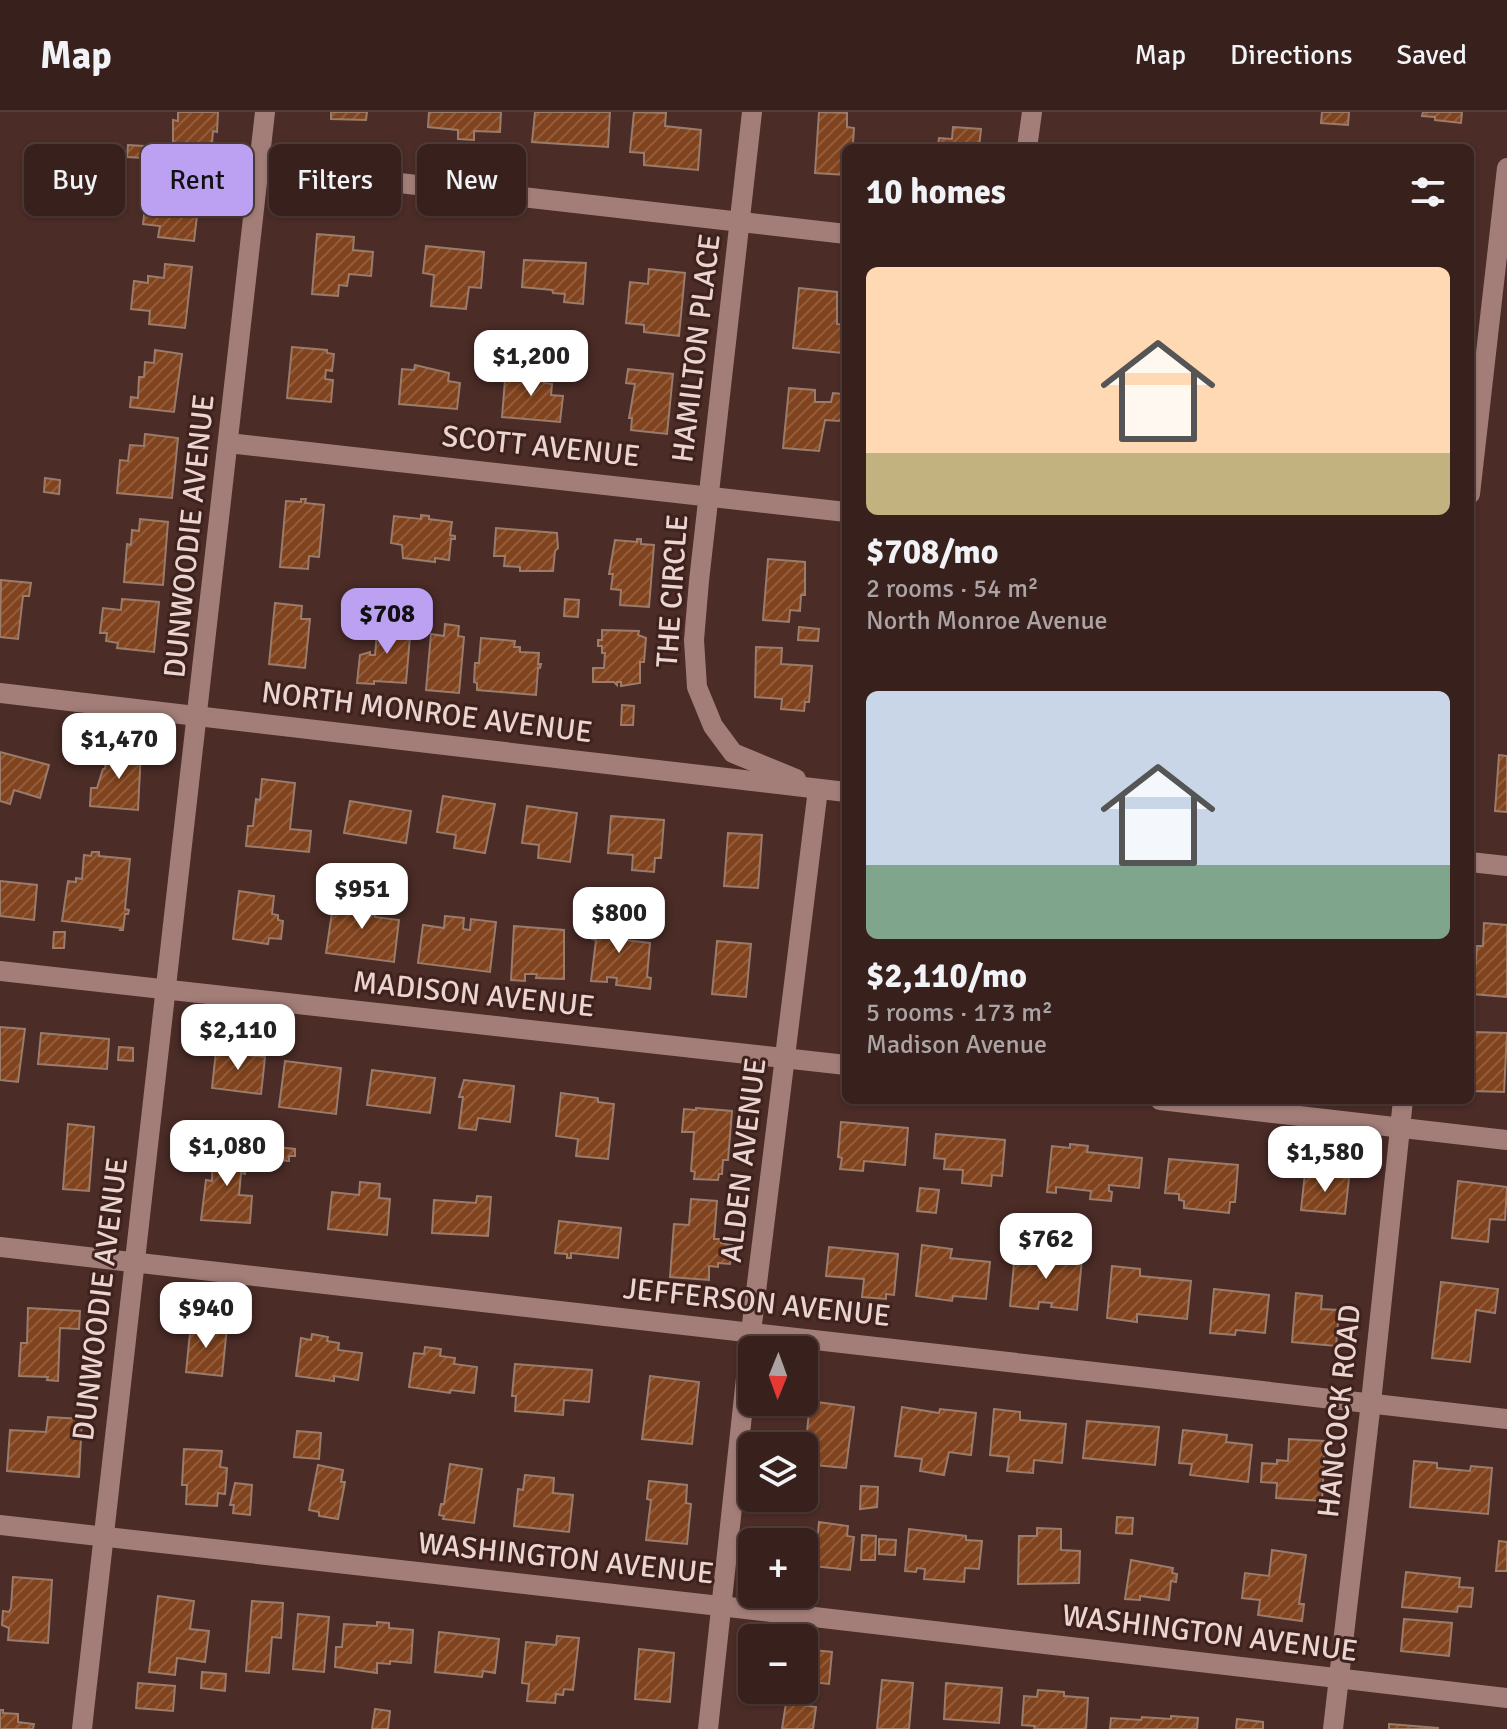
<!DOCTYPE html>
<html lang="en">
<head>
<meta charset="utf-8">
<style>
  :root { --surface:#38211d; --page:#3f2926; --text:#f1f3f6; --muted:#aba3a4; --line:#523e3b; --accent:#bca0f2 }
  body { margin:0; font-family:Signika,sans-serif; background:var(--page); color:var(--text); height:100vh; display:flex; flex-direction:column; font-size:30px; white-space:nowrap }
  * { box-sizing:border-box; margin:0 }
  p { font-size:26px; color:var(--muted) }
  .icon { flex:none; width:44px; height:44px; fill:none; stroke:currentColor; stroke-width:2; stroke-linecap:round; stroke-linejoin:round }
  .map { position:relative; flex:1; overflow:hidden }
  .details { position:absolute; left:842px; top:32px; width:632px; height:960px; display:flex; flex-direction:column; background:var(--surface); border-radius:12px; box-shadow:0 2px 6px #0004,0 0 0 2px var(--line) }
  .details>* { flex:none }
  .top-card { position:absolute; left:24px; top:32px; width:698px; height:72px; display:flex; gap:16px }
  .needle { width:52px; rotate:181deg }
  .tools { position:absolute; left:738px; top:1224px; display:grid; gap:16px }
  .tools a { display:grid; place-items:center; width:80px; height:80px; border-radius:12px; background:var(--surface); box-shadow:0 2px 6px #0004,0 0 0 2px var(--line); font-size:40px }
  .price { position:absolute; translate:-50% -68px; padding:0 18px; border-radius:16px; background:#fff; color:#222; font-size:26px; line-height:52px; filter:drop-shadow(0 2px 4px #0008) }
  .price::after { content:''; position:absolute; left:50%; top:48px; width:24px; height:18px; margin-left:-12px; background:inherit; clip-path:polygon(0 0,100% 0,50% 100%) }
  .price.current { background:var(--accent); color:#111 }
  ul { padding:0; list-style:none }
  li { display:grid; align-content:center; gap:16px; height:424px; padding:0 24px }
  li span { display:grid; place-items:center; height:248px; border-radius:12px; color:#555 }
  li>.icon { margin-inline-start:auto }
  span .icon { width:144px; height:144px; fill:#fffc; stroke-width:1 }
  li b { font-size:34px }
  h2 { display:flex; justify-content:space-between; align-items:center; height:96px; padding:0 24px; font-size:34px }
  .pill { padding:0 28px; border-radius:12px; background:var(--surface); box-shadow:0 2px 6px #0004,0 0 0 2px var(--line); font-size:28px; line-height:72px }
  .pill.current { background:var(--accent); color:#111 }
  header { display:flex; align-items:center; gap:48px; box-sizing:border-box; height:112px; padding:0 40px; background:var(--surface); border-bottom:2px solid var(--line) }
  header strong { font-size:38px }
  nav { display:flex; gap:44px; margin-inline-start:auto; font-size:28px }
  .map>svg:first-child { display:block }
</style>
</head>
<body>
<header>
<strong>Map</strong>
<nav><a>Map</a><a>Directions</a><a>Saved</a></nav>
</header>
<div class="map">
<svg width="1507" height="1617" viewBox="0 0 1507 1617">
  <defs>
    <pattern id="building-hatch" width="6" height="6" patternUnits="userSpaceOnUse" patternTransform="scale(2)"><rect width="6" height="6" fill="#81431d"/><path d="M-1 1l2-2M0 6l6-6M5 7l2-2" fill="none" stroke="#935d3d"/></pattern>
  </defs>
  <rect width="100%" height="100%" fill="#4b2c27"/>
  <!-- building -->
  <g fill="url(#building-hatch)" stroke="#9b7b6a" stroke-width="2">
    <path d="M178 0H218L217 20 213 19 211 44H206L205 54 197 53V44L173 41V8L178 9Z"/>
    <path d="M331 0H367L366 8 331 7Z"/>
    <path d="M429 0H501L500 20 474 19V28L458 27V18L428 15Z"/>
    <path d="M535 0H610L608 35 532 30Z"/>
    <path d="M634 0 666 1 665 14 701 18 698 58 644 53V41L630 40Z"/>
    <path d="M819 0 847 1V15L854 16 853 31H856V36H846V63L815 61Z"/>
    <path d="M1322 0H1349L1348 13 1321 11Z"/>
    <path d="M1423 0H1462L1461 11 1435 8V5L1422 4Z"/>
    <path d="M953 15 981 17 979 36H935V34H938L939 26 952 27Z"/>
    <path d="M128 33 144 34 143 46 127 45Z"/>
    <path d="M175 67 201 70 194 129 158 125 160 114 143 112 147 76 173 79Z"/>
    <path d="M317 122 354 125 353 138 373 140 371 164 349 162 347 174 339 173 338 184 312 182Z"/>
    <path d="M426 134 484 140 481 176 469 175 466 197 431 194 434 163 423 161Z"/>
    <path d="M524 148 586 151 583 192 564 190 565 182 553 181 552 178 522 175Z"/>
    <path d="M165 152 192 155 185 216 149 212 150 199 131 197 134 169 148 171V164L164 166Z"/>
    <path d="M649 157 685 161 679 224 644 220V213L626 211 630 170 648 172Z"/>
    <path d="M799 176 837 180V212L845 213 842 241 793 236Z"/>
    <path d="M292 235 327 238V241L334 242 332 259 326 258 325 267 333 268 331 290 287 286Z"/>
    <path d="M155 238 182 242 174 300 130 295 131 285 138 286 139 265H144L145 250 154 251Z"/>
    <path d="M415 253 449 261 448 269 460 271 457 297 399 292 402 257 414 258Z"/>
    <path d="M517 256 545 259 544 271 552 272 551 283 563 284 560 310 502 305 505 268 516 269Z"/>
    <path d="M628 257 673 262 667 322 631 318 632 306H629L635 272 626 271Z"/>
    <path d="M789 276 815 278V290H831L833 281 843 282 845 287 844 303 839 309 825 308 819 339 783 336Z"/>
    <path d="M145 322 178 326 172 386 117 381 120 348 128 349 130 333 144 334Z"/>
    <path d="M45 366 60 368 59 382 44 380Z"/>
    <path d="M301 387H306L305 391 324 393 319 445 309 444 308 457 280 455 286 389 301 390Z"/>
    <path d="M421 403 429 404V407L452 410 450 423 455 424V427H451L449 448 435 446V450L403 446 402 433 391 431 394 404 421 407Z"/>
    <path d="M140 407 168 410 163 473 124 470 127 432 131 433 132 418 139 419Z"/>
    <path d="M496 416 557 421 558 436 555 439 553 459H520V455L504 454 505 444H494Z"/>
    <path d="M637 427H641V432L654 433 649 495 620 493 621 478 611 477 613 462H609L615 428 637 430Z"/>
    <path d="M768 447 805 450V483H801L800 499 790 498 789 510 763 508Z"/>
    <path d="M1 468 31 471 29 484H23L18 527 0 525Z"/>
    <path d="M122 487 159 490 154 540 117 536 118 531 106 529 107 521H100L103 496 121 498Z"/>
    <path d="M565 487 579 488 578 505 564 504Z"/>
    <path d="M275 491 302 494 301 507H310L305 556 269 552Z"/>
    <path d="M378 510 411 513 406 571 374 569V572L357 571 360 543 370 540V543H375Z"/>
    <path d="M445 512 459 514 458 524 464 525 459 581 426 578 431 522 444 524Z"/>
    <path d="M799 515 819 517 818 529 798 528Z"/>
    <path d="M602 518 639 519 638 523 646 526 644 550H640V571L621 574V570H617V573L614 570H593V556H604L605 541H602V534H598V528H602Z"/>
    <path d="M481 526 515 529 514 535H520V540L539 541 538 552H541L540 556H538L536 583 477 578V571L474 570 475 551H479Z"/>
    <path d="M756 535 782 536 781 552 812 554 809 590H805L804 599 781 597 782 587 755 585Z"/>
    <path d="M622 593 634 594 633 613H621Z"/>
    <path d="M108 635 141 638 138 698 90 694 91 676H97L103 657H105Z"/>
    <path d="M0 640 49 653 40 686 14 678 10 692 0 689Z"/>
    <path d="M1499 643 1507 644V700L1495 699Z"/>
    <path d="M262 667 295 671 290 717 311 719 309 740 246 734 248 714H253L256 687 260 688Z"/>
    <path d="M443 684 495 692 485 741 454 736 456 723 437 720Z"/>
    <path d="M350 689 411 699 406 731 344 721Z"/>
    <path d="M527 694 577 701 570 750 538 746 539 733 522 731Z"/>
    <path d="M611 704 664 708 661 746H655L654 760 632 758 633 743 608 741Z"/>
    <path d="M728 721 762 723 758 776 724 774Z"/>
    <path d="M92 740H99V744L130 747 125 797 129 798 128 802H125L123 818H120L121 816 62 809 68 769 76 770V766L82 767 84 743 91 744Z"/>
    <path d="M0 769 37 773 34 808 0 804Z"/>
    <path d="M239 779 274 784 272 802 278 803V808L283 809 281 827 269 826 268 832 233 827Z"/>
    <path d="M349 782 374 785 373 797 376 798 375 805 399 808 394 850 326 841 333 794 347 796Z"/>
    <path d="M445 804 464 806 463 817 470 818 471 807 496 810 490 860 418 851 423 813 444 816Z"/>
    <path d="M599 805 627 807 625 828 650 831 647 865 651 866 650 877 616 873 617 866 607 865V870L591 869 596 828 592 827 593 815H598Z"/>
    <path d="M1484 811 1507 813V885L1473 882 1477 834H1483Z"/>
    <path d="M514 814 564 818V867L536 866 537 862H525V869L511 868Z"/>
    <path d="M54 820H65L64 836H53Z"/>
    <path d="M717 829 751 832 746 885 712 882Z"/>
    <path d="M0 915 25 917 18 970 0 968Z"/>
    <path d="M1474 920 1507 921 1504 980 1472 979Z"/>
    <path d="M41 921 109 927 107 957 38 952Z"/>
    <path d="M119 935 133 936V949L118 948Z"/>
    <path d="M216 939 265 945 261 982 212 976Z"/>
    <path d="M285 949 341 956 336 1002 279 995Z"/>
    <path d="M372 958 435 966 430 1001 367 993Z"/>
    <path d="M464 968 514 974 510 1010 478 1006 476 1018 459 1016 463 985H459Z"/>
    <path d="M561 981 598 986V990L614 992 608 1047 576 1044 578 1027 556 1024Z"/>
    <path d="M696 996 732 999 728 1048H723L722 1062H719L718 1068 694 1067 695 1060 691 1059 694 1020H682L684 997 696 998Z"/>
    <path d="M841 1010 908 1016 905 1053 864 1049 863 1059 840 1057 842 1046 838 1045Z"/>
    <path d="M68 1012 94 1015 89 1079 63 1077Z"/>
    <path d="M936 1022 1005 1028 1002 1064 992 1063 991 1074 962 1071 963 1058 944 1057 945 1047 934 1046Z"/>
    <path d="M1070 1032 1088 1034 1087 1040 1142 1046 1139 1076 1109 1073V1079L1112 1080 1111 1089 1090 1087 1091 1079 1056 1075V1081L1047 1080 1052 1034 1070 1036Z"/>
    <path d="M213 1035 247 1037 245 1062 241 1061 239 1083 252 1084 250 1111 201 1108 206 1068 212 1069Z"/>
    <path d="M277 1035 295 1037V1044H289V1049L276 1048Z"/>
    <path d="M1169 1047 1238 1053 1235 1090H1230L1229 1101 1184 1096V1089L1179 1088V1082L1165 1081Z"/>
    <path d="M1305 1061 1349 1066 1345 1102 1301 1098Z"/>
    <path d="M1458 1069 1507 1075 1505 1108 1490 1107 1488 1130 1452 1126Z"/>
    <path d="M360 1070 380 1072 379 1086 390 1087 387 1123 328 1117 332 1080 359 1083Z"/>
    <path d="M920 1076 939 1078 936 1101 917 1099Z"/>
    <path d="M477 1084 491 1085 488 1124 432 1121 434 1088 476 1091Z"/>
    <path d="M691 1087 717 1089 714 1127H722L721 1131 732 1133 730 1152 718 1151V1155L709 1154V1168L670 1165 674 1112 689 1113Z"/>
    <path d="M559 1109 621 1116 618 1146 571 1141V1146H567V1142L555 1141Z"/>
    <path d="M922 1133 952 1137 950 1146 990 1150 986 1187 953 1184 952 1189 916 1184Z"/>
    <path d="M829 1135 898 1142 894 1183 886 1182V1187L862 1185 864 1167 826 1164Z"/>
    <path d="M1015 1141 1082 1147 1077 1198 1051 1195 1052 1191 1039 1190 1038 1197 1010 1194Z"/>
    <path d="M1112 1154 1140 1157V1164L1191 1169 1187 1207 1137 1202V1210L1107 1206Z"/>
    <path d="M1441 1170 1498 1177 1495 1201 1476 1198 1470 1250 1432 1246Z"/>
    <path d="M1214 1177 1269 1183 1265 1221 1236 1218 1235 1223 1210 1221Z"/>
    <path d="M1296 1181 1322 1184 1321 1197 1339 1198 1336 1234 1292 1230Z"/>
    <path d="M28 1196 80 1199 79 1217 60 1216 58 1269 47 1268 48 1265 19 1264 21 1231H27Z"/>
    <path d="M191 1211 227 1215 222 1264 186 1260Z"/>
    <path d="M312 1222 328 1225 327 1229 339 1231 338 1238 362 1241 358 1268 334 1264V1269L296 1264 301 1226 311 1228Z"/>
    <path d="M425 1235 441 1237 440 1244 455 1246 454 1252 477 1255 474 1281 451 1278 450 1281 409 1275 414 1241 424 1242Z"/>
    <path d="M515 1252 592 1258 589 1290 564 1288 563 1303 515 1299 516 1284H512Z"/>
    <path d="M650 1264 699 1270 692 1332 642 1327Z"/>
    <path d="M810 1289 854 1295 846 1356 804 1352Z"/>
    <path d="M902 1295 939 1301 940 1297 976 1301 971 1343 949 1340 944 1363 920 1359 922 1347 895 1344Z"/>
    <path d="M994 1297 1020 1300V1308L1066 1312 1062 1351 1034 1348 1033 1361 1007 1359 1009 1345 990 1343Z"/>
    <path d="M48 1305 82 1307 79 1365 7 1359 10 1318 46 1320Z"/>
    <path d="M1087 1309 1159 1315 1155 1353 1083 1346Z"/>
    <path d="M1183 1318 1227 1323 1226 1330 1252 1333 1248 1370 1190 1363 1192 1352 1179 1351Z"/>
    <path d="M297 1319 321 1321 319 1347 294 1345Z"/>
    <path d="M1289 1327 1325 1329 1322 1389 1276 1386 1277 1371 1261 1370 1262 1351 1277 1352V1348L1288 1349Z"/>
    <path d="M184 1337 222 1339 220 1355 227 1356 225 1382 218 1381 217 1394 186 1392 187 1373H182Z"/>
    <path d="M1414 1349 1437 1351V1356L1470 1359 1471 1354 1492 1356 1488 1402 1410 1395Z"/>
    <path d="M450 1352 482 1357 474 1411 443 1407 444 1404 439 1403 441 1392H444Z"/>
    <path d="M318 1353 343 1358 341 1370H345L338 1407 319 1404V1400L309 1398Z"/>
    <path d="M525 1363 554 1366 553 1381 573 1383 569 1420 514 1414 518 1377 523 1378Z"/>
    <path d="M649 1369 687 1373 686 1391 691 1392 687 1432 646 1428 651 1388 647 1387Z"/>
    <path d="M235 1371 252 1373 250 1403 233 1401 234 1393H230Z"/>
    <path d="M861 1374 878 1375 877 1395 860 1397Z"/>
    <path d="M1117 1405 1133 1406 1132 1422 1116 1421Z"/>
    <path d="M819 1410 848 1414 847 1424 854 1425 850 1458 804 1453V1430H785L786 1418 818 1421Z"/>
    <path d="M1037 1416 1061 1417V1438L1080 1439 1079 1471 1018 1472 1019 1424H1037Z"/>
    <path d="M909 1417 966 1424V1428L982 1429 979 1457 965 1456 964 1470 924 1467 925 1457 917 1456 916 1460 905 1459Z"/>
    <path d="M862 1423 876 1424 875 1448H861Z"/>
    <path d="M879 1427 896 1428 895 1443 879 1442Z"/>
    <path d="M1499 1429 1507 1430V1459H1496Z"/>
    <path d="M1272 1438 1306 1443 1299 1492H1304L1302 1509 1258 1503 1260 1488 1242 1486 1245 1461 1269 1464Z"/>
    <path d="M1131 1448 1173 1456 1172 1461 1177 1462 1176 1470 1171 1469 1169 1488 1140 1484V1488L1125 1487Z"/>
    <path d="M1406 1460 1460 1466 1459 1475 1473 1476 1471 1495 1458 1494 1457 1500 1402 1495Z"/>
    <path d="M13 1465 52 1468 48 1531 8 1528 9 1516 2 1513 3 1499 9 1500 11 1496Z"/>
    <path d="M158 1484 194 1489 190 1517 209 1519 205 1550 177 1546 175 1563 149 1560Z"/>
    <path d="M252 1489 283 1491 281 1526 272 1525 269 1561 246 1559Z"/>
    <path d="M298 1502 329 1505 324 1560 293 1557Z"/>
    <path d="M1404 1507 1452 1511 1449 1544 1401 1539Z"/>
    <path d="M377 1510 389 1511V1516L413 1518 411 1551 390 1549V1552L377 1551V1561L335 1555 336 1535H342L344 1512 377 1514Z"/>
    <path d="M439 1520 499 1527 495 1561 483 1559 482 1565 435 1560Z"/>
    <path d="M557 1524 579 1526 573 1578 564 1577 563 1583 556 1582 555 1591 527 1589 529 1572 522 1571 526 1530 556 1533Z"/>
    <path d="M639 1537 674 1541 670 1590 635 1587Z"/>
    <path d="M804 1537 832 1540 829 1572 804 1569Z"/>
    <path d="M202 1560 226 1562 225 1579 201 1576Z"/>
    <path d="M882 1568 913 1571 909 1617H877Z"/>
    <path d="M138 1571 175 1574 173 1599 136 1596Z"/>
    <path d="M946 1571 1002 1576 999 1611 944 1607Z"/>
    <path d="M1038 1578 1064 1580V1584L1088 1586 1086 1617H1034L1035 1614 1022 1613 1024 1584 1037 1585Z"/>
    <path d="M786 1591 816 1595 813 1617H782Z"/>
    <path d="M375 1597 390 1599 388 1617H372Z"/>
    <path d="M0 1598H3V1601L18 1602V1610L34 1612 33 1617H0Z"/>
    <path d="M1171 1604 1198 1606 1197 1617H1110L1111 1606 1141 1608 1142 1605 1171 1607Z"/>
    <path d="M1237 1607 1263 1610V1617H1236Z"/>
    <path d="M1389 1612 1438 1616V1617H1389Z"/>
  </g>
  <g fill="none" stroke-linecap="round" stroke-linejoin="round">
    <!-- street -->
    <g stroke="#a37e78" stroke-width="20">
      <path d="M752 0 699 469 694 528 697 575 713 614 733 641 796 667"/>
      <path d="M1027 36 1032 0"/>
      <path d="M259 55 846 122"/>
      <path d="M228 331 846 400"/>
      <path d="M1470 382 1507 56"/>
      <path d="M0 581 846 680"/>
      <path d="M1470 750 1507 754"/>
      <path d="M0 859 846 953"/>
      <path d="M1160 988 1507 1028"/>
      <path d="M0 1135 1507 1307"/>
      <path d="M0 1413 720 1494 1507 1586"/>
      <path d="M82 1617C141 1078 209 540 265 0"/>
      <path d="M708 1617 751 1220 818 677"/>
      <path d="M1333 1617 1371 1290 1403 988"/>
    </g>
  </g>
  <g text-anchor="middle" stroke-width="6" stroke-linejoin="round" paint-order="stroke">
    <!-- street labels -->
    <g font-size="30" fill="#ead5d2" stroke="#40221d">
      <text transform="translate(696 236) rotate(-83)" y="10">HAMILTON PLACE</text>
      <text transform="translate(541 334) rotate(6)" y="10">SCOTT AVENUE</text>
      <text transform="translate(189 424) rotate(-84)" y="10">DUNWOODIE AVENUE</text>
      <text transform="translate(672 479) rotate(-86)" y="10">THE CIRCLE</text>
      <text transform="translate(427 600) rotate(7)" y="10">NORTH MONROE AVENUE</text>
      <text transform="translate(474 882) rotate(6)" y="10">MADISON AVENUE</text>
      <text transform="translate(743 1048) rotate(-83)" y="10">ALDEN AVENUE</text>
      <text transform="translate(100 1187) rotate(-83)" y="10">DUNWOODIE AVENUE</text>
      <text transform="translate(757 1190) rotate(6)" y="10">JEFFERSON AVENUE</text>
      <text transform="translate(1339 1299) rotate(-84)" y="10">HANCOCK ROAD</text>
      <text transform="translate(566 1446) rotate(6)" y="10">WASHINGTON AVENUE</text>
      <text transform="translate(1210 1521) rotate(7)" y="10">WASHINGTON AVENUE</text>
    </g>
  </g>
</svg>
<div class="tools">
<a><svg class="needle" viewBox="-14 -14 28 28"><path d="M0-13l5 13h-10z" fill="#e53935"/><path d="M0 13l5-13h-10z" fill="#aba3a4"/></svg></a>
<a><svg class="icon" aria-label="layers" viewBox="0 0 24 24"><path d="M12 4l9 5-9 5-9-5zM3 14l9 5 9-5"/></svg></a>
<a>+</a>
<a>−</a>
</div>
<b class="price" style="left:531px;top:286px">$1,200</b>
<b class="price current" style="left:387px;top:544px">$708</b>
<b class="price" style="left:119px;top:669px">$1,470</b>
<b class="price" style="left:362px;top:819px">$951</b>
<b class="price" style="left:619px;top:843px">$800</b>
<b class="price" style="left:238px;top:960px">$2,110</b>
<b class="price" style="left:227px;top:1076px">$1,080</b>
<b class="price" style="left:1325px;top:1082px">$1,580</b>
<b class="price" style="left:1046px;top:1169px">$762</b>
<b class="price" style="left:206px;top:1238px">$940</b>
<div class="top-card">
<a class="pill">Buy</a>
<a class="pill current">Rent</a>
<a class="pill">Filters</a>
<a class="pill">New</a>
</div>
<section class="details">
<h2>10 homes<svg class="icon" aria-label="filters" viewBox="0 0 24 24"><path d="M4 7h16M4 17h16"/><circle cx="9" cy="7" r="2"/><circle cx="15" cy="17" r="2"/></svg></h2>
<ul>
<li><span style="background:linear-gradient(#ffd9b3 75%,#c2b280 0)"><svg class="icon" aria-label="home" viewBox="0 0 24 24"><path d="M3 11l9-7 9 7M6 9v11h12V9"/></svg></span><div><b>$708/mo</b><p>2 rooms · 54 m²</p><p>North Monroe Avenue</p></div></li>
<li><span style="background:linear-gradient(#c9d6e8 70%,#7fa58c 0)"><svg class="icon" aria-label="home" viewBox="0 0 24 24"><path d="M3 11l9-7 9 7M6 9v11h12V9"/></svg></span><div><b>$2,110/mo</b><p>5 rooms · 173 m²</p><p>Madison Avenue</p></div></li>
</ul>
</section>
</div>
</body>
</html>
